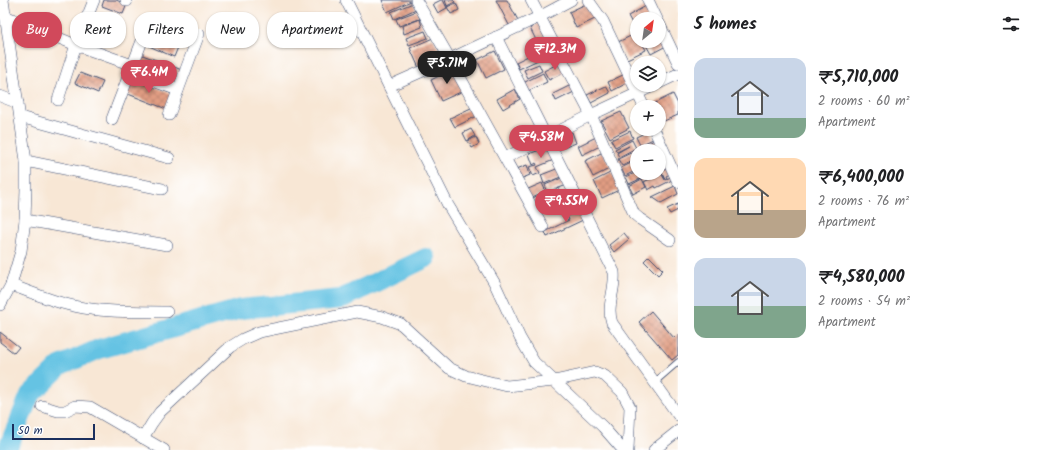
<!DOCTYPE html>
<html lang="en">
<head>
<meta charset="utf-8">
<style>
  :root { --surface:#fff; --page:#f2f2f2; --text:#202124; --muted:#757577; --accent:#d1495b }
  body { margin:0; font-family:Kalam,sans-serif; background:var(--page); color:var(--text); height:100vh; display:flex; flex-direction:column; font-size:15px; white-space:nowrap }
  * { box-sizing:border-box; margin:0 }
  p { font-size:13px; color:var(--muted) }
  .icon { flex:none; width:22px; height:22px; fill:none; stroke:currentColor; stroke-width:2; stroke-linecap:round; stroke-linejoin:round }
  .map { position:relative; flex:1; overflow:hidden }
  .sheet { display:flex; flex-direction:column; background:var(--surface); width:360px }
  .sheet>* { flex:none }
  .top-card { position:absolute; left:12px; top:12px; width:380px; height:36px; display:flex; gap:8px }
  .needle { width:26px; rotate:29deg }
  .controls { position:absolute; left:630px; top:12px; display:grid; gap:8px }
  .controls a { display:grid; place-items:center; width:36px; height:36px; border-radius:50%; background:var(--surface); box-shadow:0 1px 3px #0004; font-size:20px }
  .scale { position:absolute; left:12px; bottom:10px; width:83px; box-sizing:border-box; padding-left:4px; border:2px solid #1b2f5e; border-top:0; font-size:11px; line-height:14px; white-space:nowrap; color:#1b2f5e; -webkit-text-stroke:3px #fff; paint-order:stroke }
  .price { position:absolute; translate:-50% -34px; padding:0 9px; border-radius:14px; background:var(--accent); color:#fff; font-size:13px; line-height:26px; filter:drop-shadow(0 1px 2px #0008) }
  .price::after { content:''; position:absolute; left:50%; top:24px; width:12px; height:9px; margin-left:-6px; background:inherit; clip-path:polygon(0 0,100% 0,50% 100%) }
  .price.active { background:#222; color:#fff }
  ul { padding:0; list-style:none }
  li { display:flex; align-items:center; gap:12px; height:100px; padding:0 16px }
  li span { display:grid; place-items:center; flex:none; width:112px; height:80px; border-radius:12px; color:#555 }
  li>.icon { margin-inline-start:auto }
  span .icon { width:48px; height:48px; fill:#fffc; stroke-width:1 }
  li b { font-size:17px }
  h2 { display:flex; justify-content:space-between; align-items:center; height:48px; padding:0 16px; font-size:17px }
  .chip { padding:0 14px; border-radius:16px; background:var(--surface); box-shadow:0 1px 3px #0004; font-size:14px; line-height:36px }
  .chip.active { background:var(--accent); color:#fff }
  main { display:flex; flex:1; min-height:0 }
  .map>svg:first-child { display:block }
</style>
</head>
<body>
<main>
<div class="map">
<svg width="678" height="450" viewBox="0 0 678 450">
  <defs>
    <pattern id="building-cross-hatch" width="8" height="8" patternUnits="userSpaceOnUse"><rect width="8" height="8" fill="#e19d82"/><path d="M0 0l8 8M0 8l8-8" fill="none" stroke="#b6806e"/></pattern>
  </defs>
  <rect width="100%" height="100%" fill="#fff"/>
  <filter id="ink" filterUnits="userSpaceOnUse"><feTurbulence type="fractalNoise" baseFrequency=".025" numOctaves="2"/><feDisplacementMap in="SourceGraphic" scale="8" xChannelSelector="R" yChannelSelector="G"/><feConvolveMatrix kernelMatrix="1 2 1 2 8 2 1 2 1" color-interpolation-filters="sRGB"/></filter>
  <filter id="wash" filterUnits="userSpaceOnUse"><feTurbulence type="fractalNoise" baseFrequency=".012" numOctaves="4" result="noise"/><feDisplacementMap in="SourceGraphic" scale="16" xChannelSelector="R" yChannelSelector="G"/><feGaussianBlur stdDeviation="0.9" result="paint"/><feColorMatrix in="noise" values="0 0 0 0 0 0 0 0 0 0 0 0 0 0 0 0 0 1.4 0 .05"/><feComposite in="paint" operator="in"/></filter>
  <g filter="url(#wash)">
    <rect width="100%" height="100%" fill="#f8e7d5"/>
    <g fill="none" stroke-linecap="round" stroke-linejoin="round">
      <!-- river -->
      <path stroke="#65c3e3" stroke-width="20" d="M7 450 30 395 60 366 99 349 241 309 341 299 426 258"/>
    </g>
    <g id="blocks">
      <!-- building -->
      <g fill="url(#building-cross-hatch)">
        <path d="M104 0H116L127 4 123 14 102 6Z"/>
        <path d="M382 0H411V1L387 12Z"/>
        <path d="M441 0H443L447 8 438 13 433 4Z"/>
        <path d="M445 0H453L455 2 447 6Z"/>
        <path d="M496 0H507L519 22 510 27Z"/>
        <path d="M413 3 416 9 394 19 391 12Z"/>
        <path d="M456 3 459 10 451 14 447 7Z"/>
        <path d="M588 3 595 19 576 28 569 12Z"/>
        <path d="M646 6 651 15 645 19H637V23L633 25 628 16Z"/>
        <path d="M417 11 420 19 399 26 396 19Z"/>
        <path d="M420 19 422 27 404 34 402 26Z"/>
        <path d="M539 23 549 41 539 46 530 28Z"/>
        <path d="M158 24 183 35 174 57 149 46Z"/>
        <path d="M425 31 428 38 409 45 406 38Z"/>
        <path d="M637 33V41H641L646 50 627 59 618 42Z"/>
        <path d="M664 36 668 45 651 54 646 45 654 41H659V39Z"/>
        <path d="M433 38 442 57 419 68 410 48Z"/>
        <path d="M495 51 504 69 486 78 477 60Z"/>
        <path d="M534 53 538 60 519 69 516 62Z"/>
        <path d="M140 54 182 70 176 87 134 71Z"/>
        <path d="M656 58 658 63H646Z"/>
        <path d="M561 62 565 72 549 80 544 71Z"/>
        <path d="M539 64 542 71 528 78 524 70Z"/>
        <path d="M453 69 463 91 441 101 431 80Z"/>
        <path d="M80 73 103 82 98 93 75 83Z"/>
        <path d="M543 73 547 82 528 91 523 83Z"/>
        <path d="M625 74 629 82 612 91 608 82Z"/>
        <path d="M129 77 175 95 169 110 123 92Z"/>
        <path d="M573 84 576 91 556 101 553 94Z"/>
        <path d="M606 86 610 93 591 103 587 95Z"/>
        <path d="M515 89 520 99 503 109 497 99Z"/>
        <path d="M673 94 678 104V115L664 121 659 111V107H657L655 103Z"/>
        <path d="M473 107 477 116 455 127 450 118Z"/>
        <path d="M621 112 629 128 610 138 601 121Z"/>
        <path d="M471 129 475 136 467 141 463 133Z"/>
        <path d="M630 131 633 138 615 147 611 140Z"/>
        <path d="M649 131 653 139 640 145 636 137Z"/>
        <path d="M572 132 576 143 555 151 551 141Z"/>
        <path d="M476 137 479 144 472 148 468 141Z"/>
        <path d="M596 137 600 146 582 155 578 146Z"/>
        <path d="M632 140 636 148 619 157 617 153 629 146 617 152 615 149Z"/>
        <path d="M654 140 659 149 655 151H643L641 148Z"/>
        <path d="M550 146 556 159 537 167 540 173 533 176 529 167 537 165 536 163 533 165 529 154Z"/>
        <path d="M637 150V159L622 166 618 159Z"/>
        <path d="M603 152 611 168 593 177 585 161Z"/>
        <path d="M637 160V170L625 176 621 168Z"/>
        <path d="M527 165 530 175 518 180 514 170Z"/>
        <path d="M669 167 672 173 666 176 667 178 665 179 661 170Z"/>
        <path d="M559 168 563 176 544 184 541 175Z"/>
        <path d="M612 172 621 189 602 198 594 181Z"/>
        <path d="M637 172V173H648L649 175 629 184 626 177Z"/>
        <path d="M661 173 665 180 672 176 674 179 656 188 655 186 648 190 644 182Z"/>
        <path d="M564 177 567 185 548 192 545 185Z"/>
        <path d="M642 179 646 187 633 194 629 186Z"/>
        <path d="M542 183 546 192 530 199 526 190Z"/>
        <path d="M675 186 678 194 661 203 652 197Z"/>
        <path d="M564 198 568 208 561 211 556 201Z"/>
        <path d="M678 204V210L670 214 667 209Z"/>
        <path d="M579 210 583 220 547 237 545 232 569 220 567 216Z"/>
        <path d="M624 233 629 239 614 252 609 245Z"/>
        <path d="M649 256 663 270 658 275 644 261Z"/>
        <path d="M651 311 674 338 678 334V355L672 360 639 322Z"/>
        <path d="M0 332 19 347 14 353 0 342Z"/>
      </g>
    </g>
  </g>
  <g filter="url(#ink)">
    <use href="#blocks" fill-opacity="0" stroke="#3c4b70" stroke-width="1"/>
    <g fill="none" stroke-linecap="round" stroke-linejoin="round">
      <defs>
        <path id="service" d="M655 382 678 362"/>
        <g id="minor">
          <path d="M126 0 127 1"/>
          <path d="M346 0 448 205 494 282 520 338 534 362 603 427 623 450"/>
          <path d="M416 0 450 59 543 227"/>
          <path d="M531 0 591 115 634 214 640 219 670 240"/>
          <path d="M588 0 603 21 644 107"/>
          <path d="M648 0 657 19"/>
          <path d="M5 16 76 45 132 65"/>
          <path d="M659 23 678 63"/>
          <path d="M496 37 614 272C616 289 606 306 612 323L678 415"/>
          <path d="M129 72 178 90"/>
          <path d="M659 83 678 74"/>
          <path d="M389 86 450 59 541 16 571 0"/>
          <path d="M0 96 18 103"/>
          <path d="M58 100 76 45 94 0"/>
          <path d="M169 115 199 34"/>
          <path d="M20 117 169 158"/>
          <path d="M112 119 147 28"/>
          <path d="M654 129 678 182"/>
          <path d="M505 158 591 115 655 85"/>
          <path d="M26 161 162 189"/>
          <path d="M25 220 167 245"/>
          <path d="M11 285C35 294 59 304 84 308 111 313 140 311 167 312"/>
          <path d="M0 305 11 285 21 251 25 220 26 188V161L3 0"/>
          <path d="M42 406 58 411H65L75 406 90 407 164 450"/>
          <path d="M143 438 152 423 160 412 230 347 243 339 259 332 357 312 382 317 401 324 449 368 466 376 507 386 554 381 595 372 605 376 622 392 630 407 628 450"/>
          <path d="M654 450 678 431"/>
        </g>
      </defs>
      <!-- service casing -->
      <use href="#service" stroke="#3c4b70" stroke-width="7"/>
      <!-- minor casing -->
      <use href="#minor" stroke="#3c4b70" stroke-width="12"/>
      <!-- service -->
      <use href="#service" stroke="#fff" stroke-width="5.5"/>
      <!-- minor -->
      <use href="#minor" stroke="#fff" stroke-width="11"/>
    </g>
  </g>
</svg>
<div class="controls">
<a><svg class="needle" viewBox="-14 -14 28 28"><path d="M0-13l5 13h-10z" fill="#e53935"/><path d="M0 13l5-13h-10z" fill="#757577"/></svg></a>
<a><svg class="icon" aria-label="layers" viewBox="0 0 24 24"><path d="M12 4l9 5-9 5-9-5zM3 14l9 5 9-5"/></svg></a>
<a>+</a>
<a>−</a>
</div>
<div class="scale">50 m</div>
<b class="price" style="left:555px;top:71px">₹12.3M</b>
<b class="price active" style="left:447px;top:85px">₹5.71M</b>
<b class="price" style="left:149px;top:94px">₹6.4M</b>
<b class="price" style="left:541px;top:159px">₹4.58M</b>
<b class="price" style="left:566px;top:223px">₹9.55M</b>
<div class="top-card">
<a class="chip active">Buy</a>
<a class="chip">Rent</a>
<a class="chip">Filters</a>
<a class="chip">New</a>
<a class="chip">Apartment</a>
</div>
</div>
<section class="sheet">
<h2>5 homes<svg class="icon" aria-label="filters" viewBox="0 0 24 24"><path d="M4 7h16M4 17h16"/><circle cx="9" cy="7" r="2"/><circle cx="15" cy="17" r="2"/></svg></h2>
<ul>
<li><span style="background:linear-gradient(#c9d6e8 75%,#7fa58c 0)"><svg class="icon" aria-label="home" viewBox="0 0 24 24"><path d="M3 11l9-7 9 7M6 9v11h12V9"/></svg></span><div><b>₹5,710,000</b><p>2 rooms · 60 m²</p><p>Apartment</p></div></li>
<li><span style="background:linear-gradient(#ffd9b3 65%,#b9a48a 0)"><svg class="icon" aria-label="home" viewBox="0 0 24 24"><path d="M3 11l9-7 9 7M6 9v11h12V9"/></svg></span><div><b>₹6,400,000</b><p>2 rooms · 76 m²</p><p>Apartment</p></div></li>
<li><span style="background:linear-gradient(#c9d6e8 60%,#7fa58c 0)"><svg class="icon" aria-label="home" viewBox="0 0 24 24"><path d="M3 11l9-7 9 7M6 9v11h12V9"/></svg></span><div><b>₹4,580,000</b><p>2 rooms · 54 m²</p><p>Apartment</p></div></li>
</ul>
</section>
</main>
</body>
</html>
